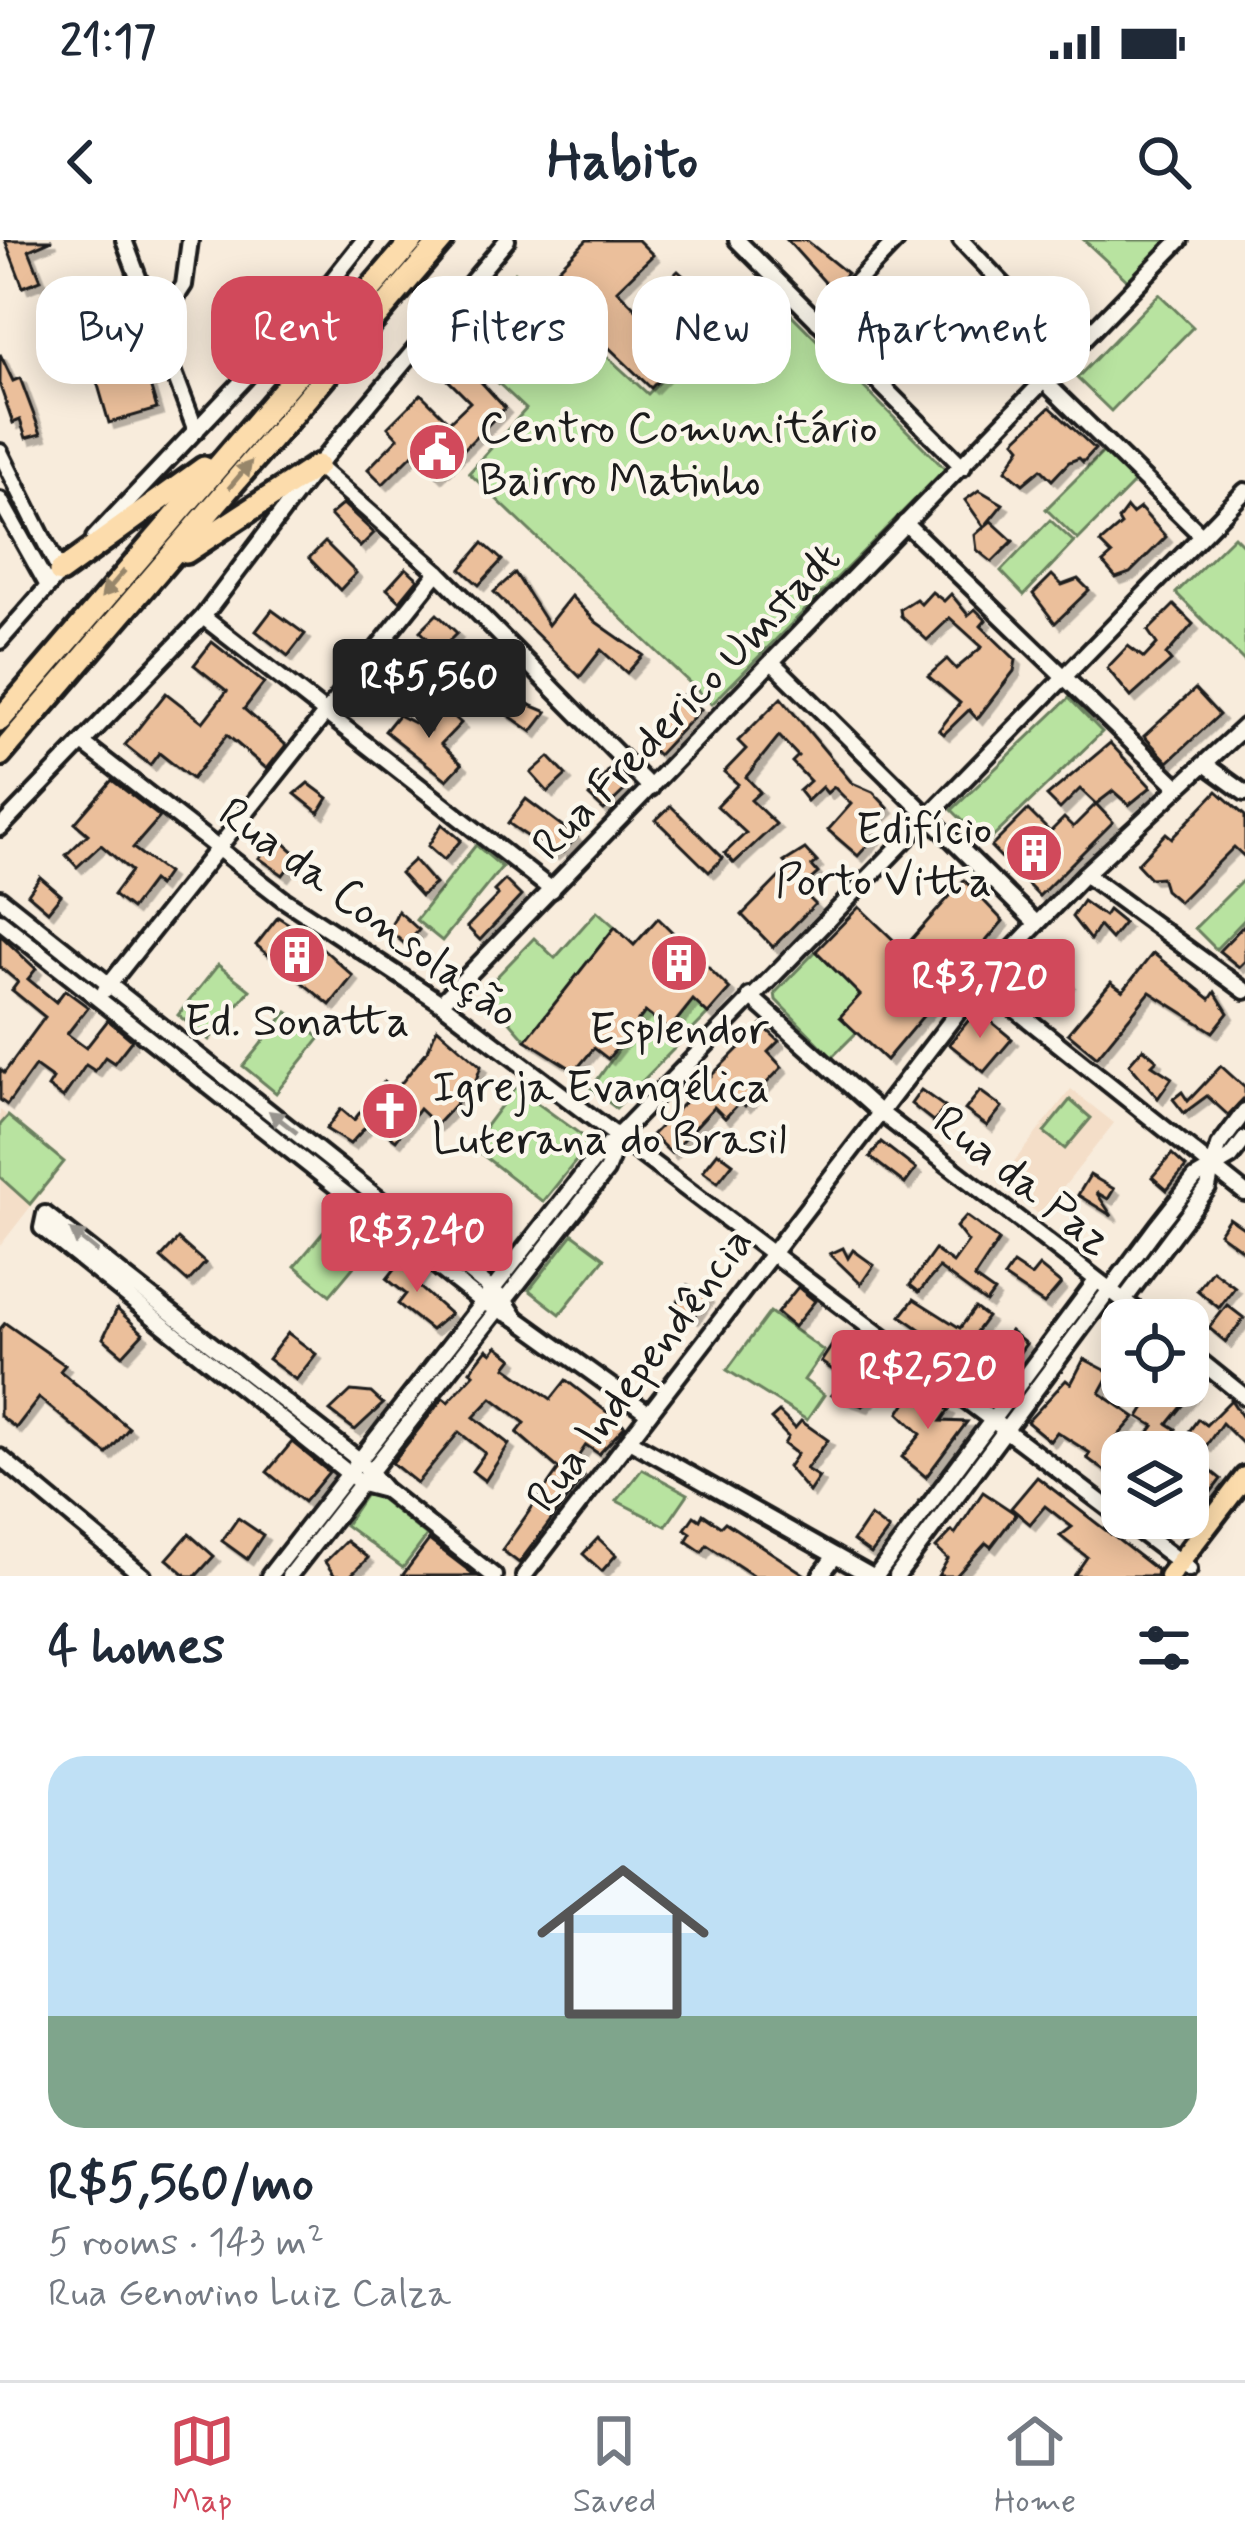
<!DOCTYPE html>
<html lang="en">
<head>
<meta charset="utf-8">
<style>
  :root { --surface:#fff; --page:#f6f6f7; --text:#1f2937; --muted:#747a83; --line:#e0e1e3; --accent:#d1495b }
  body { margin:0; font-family:Mynerve,sans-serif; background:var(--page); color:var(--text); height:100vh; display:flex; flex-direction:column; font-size:45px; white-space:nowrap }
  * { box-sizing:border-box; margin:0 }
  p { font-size:39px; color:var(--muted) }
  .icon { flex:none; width:66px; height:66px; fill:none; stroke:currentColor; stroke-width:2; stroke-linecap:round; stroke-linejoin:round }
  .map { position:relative; height:1336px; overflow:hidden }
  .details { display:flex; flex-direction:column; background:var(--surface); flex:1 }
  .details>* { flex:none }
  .banner { position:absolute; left:36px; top:36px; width:1173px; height:108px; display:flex; gap:24px }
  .tools { position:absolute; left:1101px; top:1059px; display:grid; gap:24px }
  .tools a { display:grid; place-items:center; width:108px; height:108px; border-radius:24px; background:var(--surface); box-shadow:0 6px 30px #0003; font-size:60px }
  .price { position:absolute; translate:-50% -102px; padding:0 27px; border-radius:12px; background:var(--accent); color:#fff; font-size:39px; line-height:78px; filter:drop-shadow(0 3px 6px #0008) }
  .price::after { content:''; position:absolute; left:50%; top:72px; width:36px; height:27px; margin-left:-18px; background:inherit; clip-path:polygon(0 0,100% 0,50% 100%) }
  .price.active { background:#222; color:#fff }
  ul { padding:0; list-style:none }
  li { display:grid; align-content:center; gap:24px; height:636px; padding:0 48px }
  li+li { border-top:3px solid var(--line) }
  li span { display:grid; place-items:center; height:372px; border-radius:36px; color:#555 }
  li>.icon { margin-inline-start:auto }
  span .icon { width:216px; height:216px; fill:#fffc; stroke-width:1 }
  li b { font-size:51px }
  h2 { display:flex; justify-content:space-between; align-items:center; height:144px; padding:0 48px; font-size:51px }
  .tag { padding:0 42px; border-radius:36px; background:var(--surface); box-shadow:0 6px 30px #0003; font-size:42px; line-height:108px }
  .tag.active { background:var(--accent); color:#fff }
  .status { display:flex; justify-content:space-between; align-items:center; height:84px; padding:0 60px; background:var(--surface); direction:ltr }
  .status svg { height:33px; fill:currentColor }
  header { display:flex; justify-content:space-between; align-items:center; height:156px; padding:0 48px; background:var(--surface); font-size:54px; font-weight:800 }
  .tab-bar { display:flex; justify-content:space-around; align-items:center; height:168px; border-top:3px solid var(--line); background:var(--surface); font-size:33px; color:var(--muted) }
  .tab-bar a { display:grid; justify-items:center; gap:6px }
  .tab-bar .active { color:var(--accent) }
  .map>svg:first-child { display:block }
</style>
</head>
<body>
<div class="status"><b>21:17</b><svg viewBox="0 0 49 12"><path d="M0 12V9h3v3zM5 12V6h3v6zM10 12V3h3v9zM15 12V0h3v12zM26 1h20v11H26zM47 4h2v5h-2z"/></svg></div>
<header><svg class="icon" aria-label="back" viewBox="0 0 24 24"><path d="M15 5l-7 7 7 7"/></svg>Habito<svg class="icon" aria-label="search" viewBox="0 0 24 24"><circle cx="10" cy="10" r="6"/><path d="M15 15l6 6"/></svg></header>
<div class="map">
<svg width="1245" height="1336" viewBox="0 0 1245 1336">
  <defs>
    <filter id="shadow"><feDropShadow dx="5.5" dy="5.5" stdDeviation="0" flood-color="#0004"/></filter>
  </defs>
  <rect width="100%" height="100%" fill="#f8ecdc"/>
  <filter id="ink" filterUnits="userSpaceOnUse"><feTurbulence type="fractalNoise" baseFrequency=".00833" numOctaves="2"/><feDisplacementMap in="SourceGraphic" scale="24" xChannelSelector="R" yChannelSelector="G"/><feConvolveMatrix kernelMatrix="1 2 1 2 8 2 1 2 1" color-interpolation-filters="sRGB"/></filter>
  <g filter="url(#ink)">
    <!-- built -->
    <g fill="#f4dec8">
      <path d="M1071 849 1114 883 1041 976 998 942Z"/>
      <path d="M0 870 66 921 0 1006Z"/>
    </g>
    <!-- green -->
    <g fill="#b8e3a0" stroke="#6a805e" stroke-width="3">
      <path d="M1084 0H1172L1130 43Z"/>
      <path d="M515 32 648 154 759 42 945 229 712 464 469 233 526 169 451 99Z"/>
      <path d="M1159 54 1193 87 1111 171 1077 138Z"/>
      <path d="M1104 211 1135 242 1078 300 1046 269Z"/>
      <path d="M1050 280 1074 302 1024 355 1001 331Z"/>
      <path d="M1234 296 1245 307V422L1176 353Z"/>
      <path d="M1069 458 1102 492 986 604 952 570Z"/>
      <path d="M476 605 502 627 442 701 416 680Z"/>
      <path d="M1245 638V679L1216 709 1195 688Z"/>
      <path d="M597 671 615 687 526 800 483 751 534 698 555 718Z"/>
      <path d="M816 711 860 755 857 792 832 817 776 760 775 753Z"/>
      <path d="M218 725 250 750 209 800 178 775Z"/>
      <path d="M674 742 708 774 616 868 591 849 645 772 669 790 685 770Z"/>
      <path d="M287 772 320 798 276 853 243 826Z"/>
      <path d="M515 847 591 902 543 962 471 906Z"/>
      <path d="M1070 860 1091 878 1065 909 1044 892Z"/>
      <path d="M8 876 64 922 30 964 0 937V885Z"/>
      <path d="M346 965 381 994 330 1055 295 1026Z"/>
      <path d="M573 994 605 1018 560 1074 529 1050Z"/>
      <path d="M770 1072 824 1111 804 1140 824 1155 807 1180 727 1130Z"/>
      <path d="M642 1229 688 1254 666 1286 617 1261Z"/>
      <path d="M369 1250 427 1296 403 1328 345 1285Z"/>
    </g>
    <!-- building -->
    <g fill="#ebbf9b" stroke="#1c1c1c" stroke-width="3" filter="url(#shadow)">
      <path d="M5 0H52L29 10 41 40 23 47Z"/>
      <path d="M587 0H638L653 15 617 50 637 70 678 31 688 40 648 81 664 96 673 87 692 106 651 148 543 44Z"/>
      <path d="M787 0H806L847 33 831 49Z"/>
      <path d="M123 52 157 169 109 183 75 66Z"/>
      <path d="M0 114 13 141 20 138 41 194 26 198 20 180 13 183 0 146Z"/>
      <path d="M457 116 505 168 437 236 414 213 383 244 368 229 398 198 388 187 421 154 449 182 470 162 440 132Z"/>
      <path d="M1050 167 1095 209 1083 222 1079 218 1069 222 1052 240 1041 229 1023 244 1006 230 1021 207 1015 200Z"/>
      <path d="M979 250 1003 264 985 286 991 281 1013 301 992 322 977 310 975 295 984 287 965 260Z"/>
      <path d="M343 264 374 293 360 307 330 275Z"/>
      <path d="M1127 268 1132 274 1140 268 1166 297 1130 333 1116 338 1103 323 1112 315 1100 303 1121 285 1118 280Z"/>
      <path d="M325 302 356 333 340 350 309 318Z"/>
      <path d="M483 303 502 320 479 345 461 329Z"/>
      <path d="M406 328 418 339 400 361 387 349Z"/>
      <path d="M515 333 548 385 571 356 596 382 643 415 627 433 601 410 580 437 494 352Z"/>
      <path d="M1052 335 1062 345 1078 339 1089 350 1055 383 1033 354Z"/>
      <path d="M932 352 944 361 951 354 968 375 975 369 986 380 981 386 1016 420 1014 431 977 479 969 470 944 494 939 490 960 463 928 436 947 419 956 429 982 407 950 378 927 400 901 376 900 369 916 359 921 364Z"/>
      <path d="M1174 365 1193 384 1166 415 1171 421 1131 457 1107 428 1128 406 1144 418 1157 404 1148 391Z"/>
      <path d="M272 370 305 394 288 416 256 391Z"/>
      <path d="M437 374 457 393 440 410 420 391Z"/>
      <path d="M212 402 264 443 244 469 286 505 267 529 227 495 192 539 159 513 150 525 125 505 166 453 203 482 227 451 194 425Z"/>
      <path d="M476 423 492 438 474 456 459 441Z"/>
      <path d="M1195 449 1219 475 1168 522 1144 496Z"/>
      <path d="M684 454 701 469 658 515 641 499Z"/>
      <path d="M781 458 852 543 873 552 888 568 865 590 874 598 858 616 828 590 851 564 834 547 827 553 822 547 807 561 799 551 810 541 792 522 798 516 779 496 746 537 760 552 751 560 776 584 734 623 725 613 746 593 717 566 738 544 724 532 746 509 738 501Z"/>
      <path d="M521 461 547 472 532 492 504 472Z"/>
      <path d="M439 463 461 483 441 504 462 524 447 540 385 491 398 475 430 491Z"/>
      <path d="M1110 503 1151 547 1129 565 1113 551 1096 564 1080 549 1060 569 1047 556Z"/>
      <path d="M549 517 566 535 548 552 531 533Z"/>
      <path d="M609 530 627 548 604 570 589 556Z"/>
      <path d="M112 540 160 577 133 608 167 633 158 646 152 641 131 669 113 655 131 631 101 605 77 627 66 615 88 594 75 583Z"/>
      <path d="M308 543 328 558 319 573 295 554Z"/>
      <path d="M1217 551 1245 576V617L1234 607 1179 662 1165 650 1161 637 1150 638 1137 624 1166 593 1172 598Z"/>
      <path d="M526 559 577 597 563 612 560 608 553 614 508 583Z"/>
      <path d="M1096 564 1113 582 1039 656 991 607 1028 570 1050 592 1064 578 1073 587Z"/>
      <path d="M671 566 723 618 709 632 656 580Z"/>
      <path d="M442 584 461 600 444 620 428 606Z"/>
      <path d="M276 596 298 615 283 635 259 618Z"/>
      <path d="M805 609 817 622 812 626 818 633 800 649 815 664 773 707 742 675 789 627 784 622Z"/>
      <path d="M414 620 435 644 421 656 400 633Z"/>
      <path d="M40 637 61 655 48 671 28 654Z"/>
      <path d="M505 640 521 656 480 700 467 687 498 655 494 651Z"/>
      <path d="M964 640 1003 681 886 820 840 777 860 755 816 711 859 667 903 709Z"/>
      <path d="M1083 661 1104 676 1108 670 1124 683 1111 699 1099 686 1090 700 1072 677Z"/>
      <path d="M398 671 419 690 406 705 389 690Z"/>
      <path d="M278 677 311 698 353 736 330 765 256 705Z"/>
      <path d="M658 678 730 749 708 774 693 760 669 790 645 772 608 819 594 808 575 831 526 800 615 687 634 705Z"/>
      <path d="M1245 684V721L1239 727 1219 711Z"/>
      <path d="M0 695 36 729 28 739 56 762 65 750 88 767 67 794 86 808 108 780 132 800 114 823 105 817 95 831 86 825 63 858 48 847 53 839 35 826 7 865 0 860V829L4 833 45 777 12 750 18 742 0 727Z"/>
      <path d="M1153 713 1210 759 1215 752 1228 773 1213 792 1150 752 1097 817 1068 793 1111 742 1123 751Z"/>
      <path d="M1051 728 1069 742 1052 764 1034 750Z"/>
      <path d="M977 770 1012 799 984 832 949 804Z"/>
      <path d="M762 785 779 801 768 812 782 827 745 866 740 862 725 878 714 867 671 913 652 895Z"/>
      <path d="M437 788 481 826 475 843 436 885 419 869 396 900 371 881 350 904 326 889 341 869 354 880 384 842 395 851 428 810Z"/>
      <path d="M1143 808 1157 820 1152 825 1172 838 1158 858 1129 824Z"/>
      <path d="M1221 826 1245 848V857L1228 875 1207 856 1184 873 1173 859 1182 852 1188 861Z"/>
      <path d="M921 850 945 867 934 882 911 864Z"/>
      <path d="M980 851 1002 867 987 886 965 870Z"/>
      <path d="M881 902 916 929 905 944 870 917Z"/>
      <path d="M718 912 733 923 718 942 703 931Z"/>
      <path d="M1172 914 1186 927 1167 950 1152 937Z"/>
      <path d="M1090 935 1114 949 1108 959 1096 952 1112 976 1078 955Z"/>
      <path d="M966 976 999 1000 974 1038 994 1052 986 1063 939 1028 919 1052 910 1045 935 1010 953 1023 968 1002 956 987Z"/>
      <path d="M1229 978 1245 989V1012L1219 993Z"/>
      <path d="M178 999 205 1023 188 1042 161 1018Z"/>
      <path d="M843 1008 848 1018 853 1010 874 1025 861 1044 830 1014Z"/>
      <path d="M405 1016 424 1031 415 1043 450 1074 431 1090 398 1064 406 1054 387 1039Z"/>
      <path d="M1013 1024 1031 1036 1039 1026 1061 1044 1044 1064 1004 1037Z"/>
      <path d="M1212 1030 1235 1047 1219 1068 1197 1050Z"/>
      <path d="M688 1045 707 1058 693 1078 675 1065Z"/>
      <path d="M798 1047 815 1061 794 1087 777 1073Z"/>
      <path d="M914 1059 960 1088 975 1068 987 1077 973 1096 995 1112 1010 1091 1026 1104 996 1144 950 1116 953 1112 901 1076Z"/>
      <path d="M1227 1065 1244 1078 1226 1102 1209 1088Z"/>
      <path d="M117 1069 143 1093 123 1115 103 1098Z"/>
      <path d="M5 1083 65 1125 60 1131 129 1188 107 1214 39 1158 16 1188 0 1176V1089Z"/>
      <path d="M288 1093 316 1114 296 1140 268 1119Z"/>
      <path d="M836 1099 855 1112 848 1123 878 1149 863 1166 832 1155 846 1139 821 1122Z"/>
      <path d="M497 1106 513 1118 506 1127 551 1159 566 1140 625 1186 599 1214 586 1205 571 1227 584 1236 519 1323 502 1310 559 1229 517 1193 525 1183 492 1158 474 1177 509 1204 485 1241 472 1231 485 1213 459 1192 417 1243 392 1223 443 1158 448 1162 474 1134 470 1131 487 1109 492 1113Z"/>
      <path d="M1084 1119 1111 1133 1100 1153 1135 1177 1112 1203 1121 1209 1105 1231 1087 1218 1090 1213 1057 1192 1050 1201 1027 1182 1066 1140 1071 1144Z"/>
      <path d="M1158 1146H1186L1194 1152 1168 1184 1176 1189 1170 1197 1155 1212H1135L1154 1186 1139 1177Z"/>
      <path d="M351 1151 371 1153 383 1164 355 1190 330 1171Z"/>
      <path d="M913 1151 949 1170 941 1181 967 1182 926 1237 902 1217 921 1194 899 1173Z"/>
      <path d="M1231 1160 1245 1181V1206L1222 1183 1206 1206 1187 1194 1198 1179 1206 1185Z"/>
      <path d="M779 1172 795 1188 801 1181 828 1200 806 1229 819 1237 809 1252 788 1227 797 1214 784 1204 788 1197 771 1179Z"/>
      <path d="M292 1202 329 1232 304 1262 267 1232Z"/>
      <path d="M1197 1220 1221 1239 1206 1259 1188 1245V1231Z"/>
      <path d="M1037 1237 1157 1330 1156 1336H1074L1087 1317 1060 1296 1072 1287 1045 1266 1030 1284 1011 1268Z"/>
      <path d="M983 1252 1016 1274 991 1307 986 1303 956 1336H938L948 1319 936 1308 952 1291 955 1294Z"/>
      <path d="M703 1274 721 1286 725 1282 807 1336H754L707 1305 702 1312 686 1301 691 1293 685 1289 694 1276 700 1280Z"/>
      <path d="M870 1276 889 1290 871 1314 853 1301Z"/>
      <path d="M238 1278 263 1295 247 1319 222 1301Z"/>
      <path d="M189 1294 214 1316 196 1336H187L167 1319Z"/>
      <path d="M598 1298 616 1315 602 1331 583 1314Z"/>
      <path d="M429 1300 438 1307 476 1336H402Z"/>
      <path d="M346 1301 368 1318 350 1336H335L325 1322Z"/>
    </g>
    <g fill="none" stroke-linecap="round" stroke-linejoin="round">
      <defs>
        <g id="minor">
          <path d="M124 0 196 191"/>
          <path d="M737 0 963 227"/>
          <path d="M961 0 1070 115"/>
          <path d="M818 82 897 0"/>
          <path d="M156 88 184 45 190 0"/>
          <path d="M1045 142 1201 295"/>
          <path d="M0 212 60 332"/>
          <path d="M317 226 438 332 651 548"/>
          <path d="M0 260 48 346"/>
          <path d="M905 283 1178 547"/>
          <path d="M94 298 304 76 364 0"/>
          <path d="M203 377 552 650"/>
          <path d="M0 401 65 327"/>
          <path d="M772 422 1036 683"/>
          <path d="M84 504 283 659 441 763 1189 1329"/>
          <path d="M1205 524 1245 553"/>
          <path d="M0 588 203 377 317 226 507 0"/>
          <path d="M1085 634 1245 751"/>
          <path d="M0 658 427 997 505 1061 516 1078"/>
          <path d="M0 681 482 1062 516 1078 648 1173"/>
          <path d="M981 742 1245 953"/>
          <path d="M105 750 438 332"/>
          <path d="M750 756 877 870 1149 1080"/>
          <path d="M441 763 1180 0"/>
          <path d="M1124 1060 1208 948 1212 928 1231 917 1245 899"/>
          <path d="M1188 1111 1245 1157"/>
          <path d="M629 1200 871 1336"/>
          <path d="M0 1217 143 1336"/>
          <path d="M385 1250 362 1244 42 988 45 974 359 1220 385 1250 494 1336"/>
          <path d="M269 1336 594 920 1245 251"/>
          <path d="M289 1336 606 931 616 906"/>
          <path d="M524 1336 981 742 1085 634 1245 486"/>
          <path d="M820 1336 835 1316"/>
          <path d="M876 1336 1096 1041"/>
          <path d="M897 1336 1158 985 1195 938 1212 928 1219 906 1245 871"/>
        </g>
        <path id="major" d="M1169 1336 1245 1237"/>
        <g id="highway">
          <path d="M186 312 317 226"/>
          <path d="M60 332 204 228"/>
          <path d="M0 480 413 0"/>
          <path d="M0 515 442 0"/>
        </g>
      </defs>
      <!-- minor casing -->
      <use href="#minor" stroke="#1c1c1c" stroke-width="22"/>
      <!-- major casing -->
      <use href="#major" stroke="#1c1c1c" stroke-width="27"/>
      <!-- highway casing -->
      <use href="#highway" stroke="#1c1c1c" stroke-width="30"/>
      <!-- minor -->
      <use href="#minor" stroke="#fbf7ec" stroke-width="14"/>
      <!-- major -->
      <use href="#major" stroke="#fcdcac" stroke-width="18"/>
      <!-- highway -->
      <use href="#highway" stroke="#fcdcac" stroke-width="21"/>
    </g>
    <!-- one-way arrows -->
    <defs><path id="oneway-solid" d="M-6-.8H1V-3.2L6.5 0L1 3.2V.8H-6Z" transform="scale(3)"/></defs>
    <g fill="#97866b">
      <use href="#oneway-solid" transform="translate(240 235) rotate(-50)"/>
      <use href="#oneway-solid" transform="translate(113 344) rotate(131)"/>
    </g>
    <g fill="#97948e">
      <use href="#oneway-solid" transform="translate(283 882) rotate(-142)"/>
      <use href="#oneway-solid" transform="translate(84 1001) rotate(-141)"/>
    </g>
  </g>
  <!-- icons -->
  <defs>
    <symbol id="civic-disc" viewBox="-11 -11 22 22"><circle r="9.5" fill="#d1495b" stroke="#fbf7ec"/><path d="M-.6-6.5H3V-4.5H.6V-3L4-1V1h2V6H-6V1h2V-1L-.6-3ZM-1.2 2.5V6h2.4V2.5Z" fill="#fff"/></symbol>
    <symbol id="building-disc" viewBox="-11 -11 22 22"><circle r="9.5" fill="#d1495b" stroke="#fbf7ec"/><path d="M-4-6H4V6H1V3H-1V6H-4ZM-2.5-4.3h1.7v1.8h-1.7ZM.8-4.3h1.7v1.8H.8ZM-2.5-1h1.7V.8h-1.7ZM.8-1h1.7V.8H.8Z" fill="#fff"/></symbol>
    <symbol id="church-disc" viewBox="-11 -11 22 22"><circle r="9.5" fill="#d1495b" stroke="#fbf7ec"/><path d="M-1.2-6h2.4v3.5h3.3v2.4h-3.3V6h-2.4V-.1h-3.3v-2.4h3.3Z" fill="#fff"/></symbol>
  </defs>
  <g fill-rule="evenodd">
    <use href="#civic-disc" x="404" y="179" width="66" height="66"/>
    <use href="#building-disc" x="1001" y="580" width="66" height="66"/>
    <use href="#building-disc" x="264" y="682" width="66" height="66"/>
    <use href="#building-disc" x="646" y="690" width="66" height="66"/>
    <use href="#church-disc" x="357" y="838" width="66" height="66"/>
  </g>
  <g text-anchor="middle" stroke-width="9" stroke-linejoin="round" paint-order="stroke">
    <!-- poi labels -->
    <g font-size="45" fill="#1c1c1c" stroke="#fbf7ec" text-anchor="start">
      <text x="479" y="202">Centro Comunitário<tspan x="479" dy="52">Bairro Matinho</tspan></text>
      <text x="992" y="603" text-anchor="end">Edifício<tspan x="992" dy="52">Porto Vitta</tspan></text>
      <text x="297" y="795" text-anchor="middle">Ed. Sonatta</text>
      <text x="679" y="803" text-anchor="middle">Esplendor</text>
      <text x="432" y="861">Igreja Evangélica<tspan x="432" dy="52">Luterana do Brasil</tspan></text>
    </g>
    <!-- street labels -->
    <g font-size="45" fill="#1c1c1c" stroke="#fbf7ec">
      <text transform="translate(685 460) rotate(-46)" y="16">Rua Frederico Umstadt</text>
      <text transform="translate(370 671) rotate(36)" y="16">Rua da Consolação</text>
      <text transform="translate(1024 939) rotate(38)" y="16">Rua da Paz</text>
      <text transform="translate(638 1128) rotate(-53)" y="16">Rua Independência</text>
    </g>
  </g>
</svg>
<div class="tools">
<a><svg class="icon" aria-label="locate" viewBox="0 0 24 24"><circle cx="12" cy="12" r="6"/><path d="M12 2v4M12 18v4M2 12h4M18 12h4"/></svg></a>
<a><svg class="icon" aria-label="layers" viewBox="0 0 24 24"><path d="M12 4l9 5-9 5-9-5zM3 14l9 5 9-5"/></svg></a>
</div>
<b class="price active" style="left:429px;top:501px">R$5,560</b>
<b class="price" style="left:980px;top:801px">R$3,720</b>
<b class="price" style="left:417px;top:1055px">R$3,240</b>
<b class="price" style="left:928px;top:1192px">R$2,520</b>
<div class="banner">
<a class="tag">Buy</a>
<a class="tag active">Rent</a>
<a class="tag">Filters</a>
<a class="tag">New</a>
<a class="tag">Apartment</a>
</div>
</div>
<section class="details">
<h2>4 homes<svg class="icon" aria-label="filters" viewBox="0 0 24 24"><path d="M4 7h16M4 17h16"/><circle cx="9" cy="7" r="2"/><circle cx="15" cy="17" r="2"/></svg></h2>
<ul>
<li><span style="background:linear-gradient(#bfe0f5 70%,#7fa58c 0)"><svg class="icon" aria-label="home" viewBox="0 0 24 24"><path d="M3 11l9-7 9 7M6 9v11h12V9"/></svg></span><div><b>R$5,560/mo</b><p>5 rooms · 143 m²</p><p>Rua Genovino Luiz Calza</p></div></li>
</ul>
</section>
<nav class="tab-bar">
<a class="active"><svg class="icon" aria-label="map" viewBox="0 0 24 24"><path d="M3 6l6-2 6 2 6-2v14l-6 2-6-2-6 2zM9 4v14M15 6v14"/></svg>Map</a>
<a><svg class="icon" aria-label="saved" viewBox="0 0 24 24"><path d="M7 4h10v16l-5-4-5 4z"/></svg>Saved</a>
<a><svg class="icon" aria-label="home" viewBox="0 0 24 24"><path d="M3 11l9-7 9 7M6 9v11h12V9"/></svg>Home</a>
</nav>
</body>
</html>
